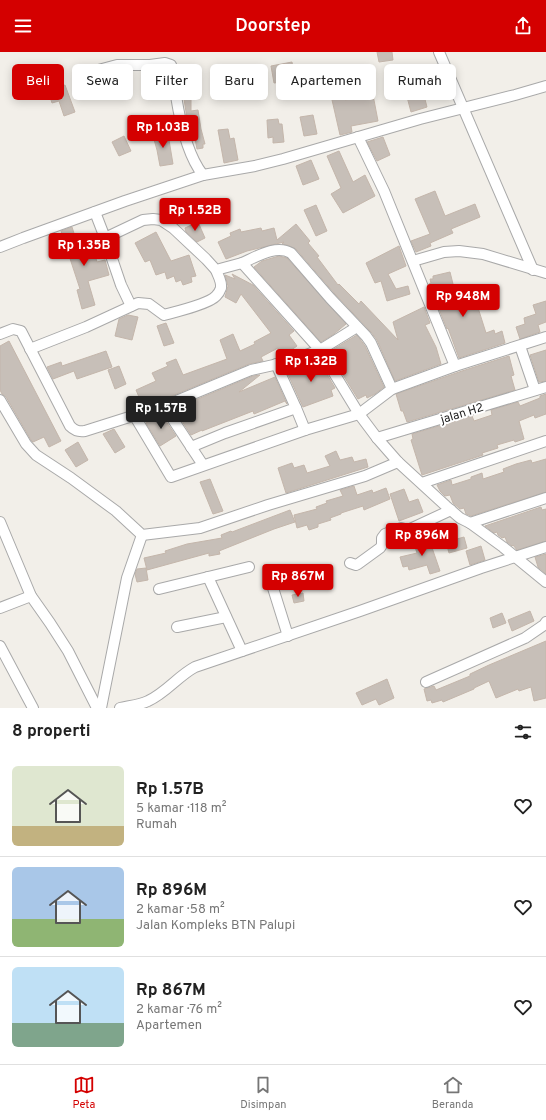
<!DOCTYPE html>
<html lang="id">
<head>
<meta charset="utf-8">
<style>
  :root { --surface:#fff; --page:#f2f2f2; --text:#222; --muted:#767676; --line:#e0e0e0; --accent:#d40000 }
  body { margin:0; font-family:Overpass,sans-serif; background:var(--page); color:var(--text); height:100vh; display:flex; flex-direction:column; font-size:15px; white-space:nowrap }
  * { box-sizing:border-box; margin:0 }
  p { font-size:13px; color:var(--muted) }
  .icon { flex:none; width:22px; height:22px; fill:none; stroke:currentColor; stroke-width:2; stroke-linecap:round; stroke-linejoin:round }
  .map { position:relative; height:656px; overflow:hidden }
  .side { display:flex; flex-direction:column; background:var(--surface); flex:1 }
  .side>* { flex:none }
  .hud { position:absolute; left:12px; top:12px; width:522px; height:36px; display:flex; gap:8px }
  .price { position:absolute; translate:-50% -34px; padding:0 9px; border-radius:4px; background:var(--accent); color:#fff; font-size:13px; line-height:26px; filter:drop-shadow(0 1px 2px #0008) }
  .price::after { content:''; position:absolute; left:50%; top:24px; width:12px; height:9px; margin-left:-6px; background:inherit; clip-path:polygon(0 0,100% 0,50% 100%) }
  .price.current { background:#222; color:#fff }
  ul { padding:0; list-style:none }
  li { display:flex; align-items:center; gap:12px; height:100px; padding:0 12px }
  li+li { border-top:1px solid var(--line) }
  li span { display:grid; place-items:center; flex:none; width:112px; height:80px; border-radius:6px; color:#555 }
  li>.icon { margin-inline-start:auto }
  span .icon { width:48px; height:48px; fill:#fffc; stroke-width:1 }
  li b { font-size:17px }
  h2 { display:flex; justify-content:space-between; align-items:center; height:48px; padding:0 12px; font-size:17px }
  .chip { padding:0 14px; border-radius:6px; background:var(--surface); box-shadow:0 2px 10px #0003; font-size:14px; line-height:36px }
  .chip.current { background:var(--accent); color:#fff }
  header { display:flex; justify-content:space-between; align-items:center; height:52px; padding:0 12px; background:var(--accent); color:#fff; font-size:18px; font-weight:600 }
  .tab-bar { display:flex; justify-content:space-around; align-items:center; height:56px; border-top:1px solid var(--line); background:var(--surface); font-size:11px; color:var(--muted) }
  .tab-bar a { display:grid; justify-items:center; gap:2px }
  .tab-bar .current { color:var(--accent) }
  .map>svg:first-child { display:block }
</style>
</head>
<body>
<header><svg class="icon" aria-label="menu" viewBox="0 0 24 24"><path d="M4 6h16M4 12h16M4 18h16"/></svg>Doorstep<svg class="icon" aria-label="share" viewBox="0 0 24 24"><path d="M12 15V3M7 8l5-5 5 5M5 13v7h14v-7"/></svg></header>
<div class="map">
<svg width="546" height="656" viewBox="0 0 546 656">
  <rect width="100%" height="100%" fill="#f2efe9"/>
  <!-- building -->
  <g fill="#c7bfb8" stroke="#c4b6ab">
    <path d="M377 0H392L393 8 379 10Z"/>
    <path d="M292 10 295 28 274 31 271 14Z"/>
    <path d="M65 33 75 60 64 64 59 49 52 51 48 39Z"/>
    <path d="M253 33 264 35 263 46 252 44Z"/>
    <path d="M182 34H191V59L198 58 201 77 205 92H203V96L197 97 192 72 188 73Z"/>
    <path d="M342 36 345 48 373 43 378 69 351 74 352 80 340 83 330 39Z"/>
    <path d="M422 36 427 55 411 60 406 41Z"/>
    <path d="M313 63 317 82 304 84 300 65Z"/>
    <path d="M278 67 279 72H282L284 90 273 91V85L268 86 267 68Z"/>
    <path d="M228 77 230 87 234 86 238 108 224 111 218 78Z"/>
    <path d="M166 80 169 88 173 112 160 114 157 98 153 84Z"/>
    <path d="M124 84 131 99 119 104 112 90Z"/>
    <path d="M383 85 390 103 377 109 367 90Z"/>
    <path d="M339 99 353 130 365 123 375 144 343 161 331 142 341 136 327 104Z"/>
    <path d="M311 108 319 127 303 133 296 114Z"/>
    <path d="M435 139 445 164 475 152 480 165 451 177 453 181 430 191 431 194 416 200 411 189 430 182 415 147Z"/>
    <path d="M316 153 327 179 316 184 304 158Z"/>
    <path d="M198 170 205 186 197 190 186 180 185 176Z"/>
    <path d="M296 172 310 189 308 191 319 204 317 205 338 233 339 232 359 252 361 249 398 288 393 270 424 255 430 271 425 273 436 295 441 312 395 329 377 288 371 280 335 242 296 197 287 193 282 192 284 190 247 199 226 207 218 190 231 184 230 181 240 177 241 180 261 176 262 179 274 176 277 188Z"/>
    <path d="M72 175 80 200 93 196 97 210 105 208 109 223 88 229 95 253 82 257 77 238 80 237 61 179Z"/>
    <path d="M156 180 171 209 189 203 196 224 191 225 192 230 183 233 181 228 176 230 174 224 167 227 165 220 156 223 150 208 145 210 135 191Z"/>
    <path d="M399 194 406 214 388 222 396 237 408 234 410 242 387 249 381 229 375 231 366 211Z"/>
    <path d="M279 204 287 206 346 272 334 282 321 290 254 215 262 209Z"/>
    <path d="M450 220 456 244 473 240 486 281 494 278 495 282 502 279 505 291 459 306 448 276 447 277 429 232 431 231 430 227H433V224Z"/>
    <path d="M232 222 253 233 294 279 289 283 297 294 284 303 278 296 261 305 263 309 249 312 162 348 161 344 142 352 136 338 156 329 152 321 168 314 166 311 176 307 183 323 227 307 220 288 233 282 240 299 255 292 254 290 271 281 241 242 236 251 225 245 228 234 225 223 235 227Z"/>
    <path d="M546 249V270L538 273 540 280 520 287 516 275 525 272 524 266 536 262 533 253Z"/>
    <path d="M128 263 138 265 132 288 115 284 119 267Z"/>
    <path d="M166 271 174 291 164 294 157 274Z"/>
    <path d="M357 283 365 294 384 335 375 342 367 346 366 343 358 347 329 300Z"/>
    <path d="M9 289 61 389 49 395 44 385 33 390 31 388 6 345 2 342 0 338V294Z"/>
    <path d="M546 298V329L539 330 530 303Z"/>
    <path d="M106 299 112 315 77 327 74 319 53 327 47 315 61 310 62 314Z"/>
    <path d="M509 304 514 323 511 324 515 338 407 370 403 359H401L396 342 462 319Z"/>
    <path d="M318 307 335 336 331 338 333 344 303 355 287 320Z"/>
    <path d="M119 314 126 332 115 337 108 318Z"/>
    <path d="M260 323 239 340 275 325 287 352 285 349 254 362 253 359 202 379V378L191 383 174 357 253 324Z"/>
    <path d="M546 342V362L535 366 534 363 519 369 524 387 515 390 514 388 497 393 498 396 482 401 483 403 422 423 411 388 413 387 412 382 472 364 474 369 492 363 491 358 518 350 520 354 540 346V344Z"/>
    <path d="M161 362 176 384 160 394 146 371Z"/>
    <path d="M114 377 125 395 115 401 103 382Z"/>
    <path d="M78 390 88 408 76 415 65 398Z"/>
    <path d="M336 399 340 408 352 405 354 410 366 407 368 415 286 441 278 416 292 411 294 416 304 413 307 421 330 414 325 404Z"/>
    <path d="M546 407V440L471 464 466 462 464 456 460 457 453 451 450 443 445 444 440 439 437 433 451 428 452 433 471 427V425L482 421 483 427 504 420 503 417 516 412 531 408 532 411Z"/>
    <path d="M210 427 223 459 213 462 200 430Z"/>
    <path d="M354 434 357 443 372 438 373 441 386 436 390 447 364 458 363 454 341 461V462L330 466 331 468 318 472V475L309 478 307 473 297 476 294 463 317 457 316 455 327 451 326 449 343 444 340 438Z"/>
    <path d="M404 437 409 450 418 447 423 460 399 469 390 442Z"/>
    <path d="M541 455 542 458 546 457V489L517 498 513 493 512 494 507 490 505 485 502 486 498 483 497 480 494 481 485 474Z"/>
    <path d="M290 458 295 470 274 477 219 499 220 502 209 504V501L147 518 144 506 166 501 165 499 187 492 222 486 221 483 231 479 232 480Z"/>
    <path d="M428 484 440 519 430 522 427 513 409 518 408 514 403 515 400 505 417 501 413 489Z"/>
    <path d="M464 485 467 496 449 501 446 490Z"/>
    <path d="M481 494 485 508 470 513 466 499Z"/>
    <path d="M546 502V522L538 515 535 505Z"/>
    <path d="M146 516 148 528 137 530 135 522 137 517Z"/>
    <path d="M303 541 304 549 294 551 292 543Z"/>
    <path d="M530 559 534 569 512 579 508 568Z"/>
    <path d="M502 561 506 571 493 576 490 566Z"/>
    <path d="M546 589V646L534 649 531 635 519 639 518 637 496 646 489 629 474 636V637L443 650 442 648 432 651 431 648 427 649 424 637 434 634 436 638 470 624V622L489 613Z"/>
    <path d="M387 627 394 646 379 653 376 647 362 653 356 641Z"/>
  </g>
  <g fill="none" stroke-linecap="round" stroke-linejoin="round">
    <defs>
      <g id="street">
        <path d="M439 0 533 218"/>
        <path d="M87 21 117 13H150L165 11 171 13C175 22 175 34 176 44 180 69 187 103 203 123"/>
        <path d="M358 85 384 139 455 314"/>
        <path d="M95 160 105 186 143 168 153 167 161 168 173 176 206 207 216 218 242 211 320 298 359 362 377 386 398 410 446 454 460 466 470 471 503 495 546 530"/>
        <path d="M105 186 121 233 131 254"/>
        <path d="M0 195 23 186 125 149 203 123 255 114 283 107 420 67 515 43 546 34"/>
        <path d="M413 209 444 200 459 199 483 202 546 221"/>
        <path d="M242 211C256 205 276 192 291 201L330 246 366 284 371 291 392 337"/>
        <path d="M0 282 13 277 21 279 70 374C75 379 79 380 85 379L164 354 251 318 287 310 320 298 357 275"/>
        <path d="M520 294 535 338"/>
        <path d="M30 297 86 275 138 251 149 252 164 263C175 260 209 252 216 244 218 242 220 239 221 236 222 229 218 224 216 218"/>
        <path d="M0 348 26 392 36 403 71 426 116 459 142 483 200 476 268 453 365 424 398 410"/>
        <path d="M164 354 203 413"/>
        <path d="M296 356 305 378"/>
        <path d="M134 363 171 425 305 378 359 362 392 337 455 314 546 285"/>
        <path d="M377 386 546 335"/>
        <path d="M191 395 225 381 296 356 276 312"/>
        <path d="M422 431 546 389"/>
        <path d="M0 470 31 544 50 571 68 599 97 656"/>
        <path d="M470 471 546 446"/>
        <path d="M350 511 356 513 358 512 380 496 382 493V486L385 482 401 476 408 478 451 458"/>
        <path d="M208 525 242 599"/>
        <path d="M273 536 288 584"/>
        <path d="M159 537 249 515"/>
        <path d="M0 556 31 544"/>
        <path d="M177 575 226 565"/>
        <path d="M0 594 33 656"/>
        <path d="M426 630 525 586 544 573 546 570"/>
        <path d="M101 656 127 526 142 483"/>
        <path d="M120 656C129 654 140 653 148 649 166 641 178 624 195 615L360 559 481 516 546 495"/>
      </g>
    </defs>
    <!-- street casing -->
    <use href="#street" stroke="#a9a9a9" stroke-width="12"/>
    <!-- street -->
    <use href="#street" stroke="#fff" stroke-width="10"/>
  </g>
  <g text-anchor="middle" stroke-width="4" stroke-linejoin="round" paint-order="stroke">
    <!-- street labels -->
    <g font-size="12" fill="#222" stroke="#fff">
      <text transform="translate(462 361) rotate(-17)" y="4">jalan H2</text>
    </g>
  </g>
</svg>
<b class="price" style="left:163px;top:97px">Rp 1.03B</b>
<b class="price" style="left:195px;top:180px">Rp 1.52B</b>
<b class="price" style="left:84px;top:215px">Rp 1.35B</b>
<b class="price" style="left:463px;top:266px">Rp 948M</b>
<b class="price" style="left:311px;top:331px">Rp 1.32B</b>
<b class="price current" style="left:161px;top:378px">Rp 1.57B</b>
<b class="price" style="left:422px;top:505px">Rp 896M</b>
<b class="price" style="left:298px;top:546px">Rp 867M</b>
<div class="hud">
<a class="chip current">Beli</a>
<a class="chip">Sewa</a>
<a class="chip">Filter</a>
<a class="chip">Baru</a>
<a class="chip">Apartemen</a>
<a class="chip">Rumah</a>
</div>
</div>
<section class="side">
<h2>8 properti<svg class="icon" aria-label="filters" viewBox="0 0 24 24"><path d="M4 7h16M4 17h16"/><circle cx="9" cy="7" r="2"/><circle cx="15" cy="17" r="2"/></svg></h2>
<ul>
<li><span style="background:linear-gradient(#dfe7d0 75%,#c2b280 0)"><svg class="icon" aria-label="home" viewBox="0 0 24 24"><path d="M3 11l9-7 9 7M6 9v11h12V9"/></svg></span><div><b>Rp 1.57B</b><p>5 kamar · 118 m²</p><p>Rumah</p></div><svg class="icon" aria-label="heart" viewBox="0 0 24 24"><path d="M12 20l-8-8c-3-5 5-10 8-4 3-6 11-1 8 4z"/></svg></li>
<li><span style="background:linear-gradient(#a9c7e8 65%,#8fb573 0)"><svg class="icon" aria-label="home" viewBox="0 0 24 24"><path d="M3 11l9-7 9 7M6 9v11h12V9"/></svg></span><div><b>Rp 896M</b><p>2 kamar · 58 m²</p><p>Jalan Kompleks BTN Palupi</p></div><svg class="icon" aria-label="heart" viewBox="0 0 24 24"><path d="M12 20l-8-8c-3-5 5-10 8-4 3-6 11-1 8 4z"/></svg></li>
<li><span style="background:linear-gradient(#bfe0f5 70%,#7fa58c 0)"><svg class="icon" aria-label="home" viewBox="0 0 24 24"><path d="M3 11l9-7 9 7M6 9v11h12V9"/></svg></span><div><b>Rp 867M</b><p>2 kamar · 76 m²</p><p>Apartemen</p></div><svg class="icon" aria-label="heart" viewBox="0 0 24 24"><path d="M12 20l-8-8c-3-5 5-10 8-4 3-6 11-1 8 4z"/></svg></li>
</ul>
</section>
<nav class="tab-bar">
<a class="current"><svg class="icon" aria-label="map" viewBox="0 0 24 24"><path d="M3 6l6-2 6 2 6-2v14l-6 2-6-2-6 2zM9 4v14M15 6v14"/></svg>Peta</a>
<a><svg class="icon" aria-label="saved" viewBox="0 0 24 24"><path d="M7 4h10v16l-5-4-5 4z"/></svg>Disimpan</a>
<a><svg class="icon" aria-label="home" viewBox="0 0 24 24"><path d="M3 11l9-7 9 7M6 9v11h12V9"/></svg>Beranda</a>
</nav>
</body>
</html>
